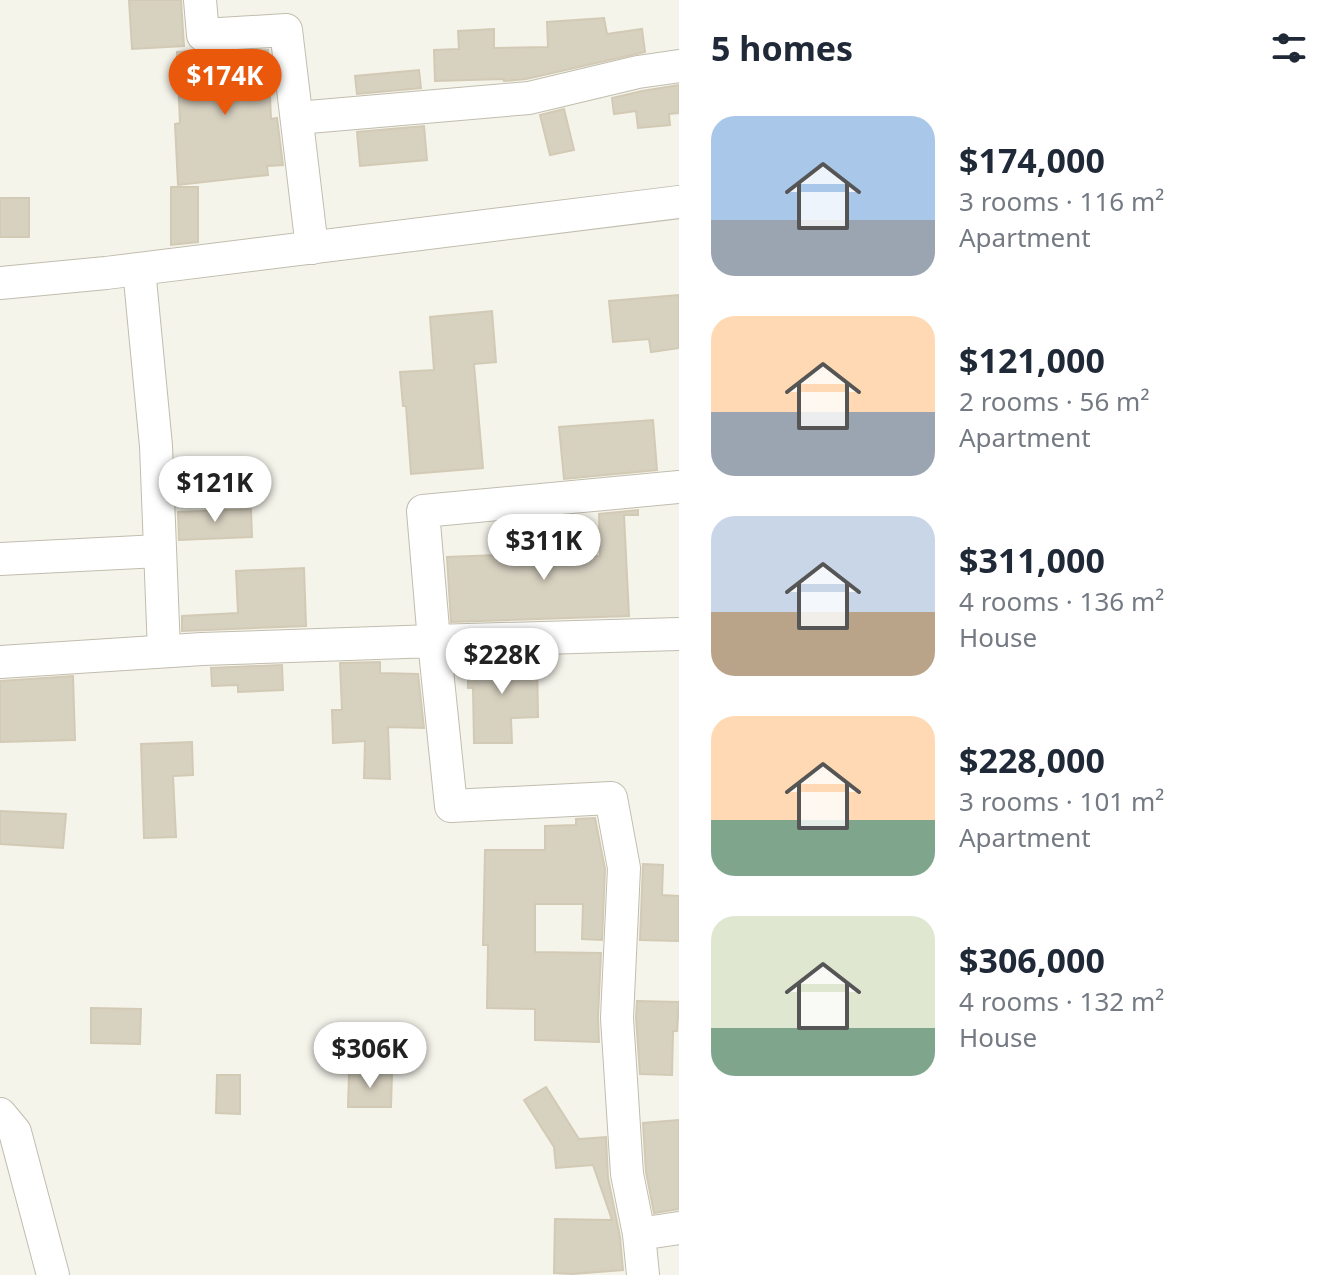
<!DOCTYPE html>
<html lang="en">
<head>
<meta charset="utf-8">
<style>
  :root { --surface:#fff; --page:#f2f2f3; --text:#1f2937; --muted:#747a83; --accent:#ea580c }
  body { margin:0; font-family:"Noto Sans",sans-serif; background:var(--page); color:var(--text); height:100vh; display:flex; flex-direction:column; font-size:30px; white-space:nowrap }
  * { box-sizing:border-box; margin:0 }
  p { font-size:26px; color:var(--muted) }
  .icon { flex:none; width:44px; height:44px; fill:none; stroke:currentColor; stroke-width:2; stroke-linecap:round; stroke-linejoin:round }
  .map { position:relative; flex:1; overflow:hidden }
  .drawer { display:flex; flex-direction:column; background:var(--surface); width:664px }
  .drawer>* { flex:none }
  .price { position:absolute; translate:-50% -68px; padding:0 18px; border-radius:28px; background:#fff; color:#222; font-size:26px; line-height:52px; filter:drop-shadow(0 2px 4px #0008) }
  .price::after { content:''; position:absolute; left:50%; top:48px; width:24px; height:18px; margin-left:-12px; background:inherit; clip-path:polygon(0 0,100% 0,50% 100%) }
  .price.current { background:var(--accent); color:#fff }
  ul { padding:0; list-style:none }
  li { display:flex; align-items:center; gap:24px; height:200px; padding:0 32px }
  li span { display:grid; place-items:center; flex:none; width:224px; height:160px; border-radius:24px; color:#555 }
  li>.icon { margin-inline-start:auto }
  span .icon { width:96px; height:96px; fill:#fffc; stroke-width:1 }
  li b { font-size:34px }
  h2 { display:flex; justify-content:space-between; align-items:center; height:96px; padding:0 32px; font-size:34px }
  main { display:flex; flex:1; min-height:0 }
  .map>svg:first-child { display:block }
</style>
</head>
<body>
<main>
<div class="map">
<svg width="679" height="1275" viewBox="0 0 679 1275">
  <rect width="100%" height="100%" fill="#f5f4eb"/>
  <!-- building -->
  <g fill="#d7d1c0" stroke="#d2cab4" stroke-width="2">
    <path d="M129 0H181L184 46 132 49Z"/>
    <path d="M604 18 607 34 642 29 645 52 526 79 504 81V79L435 81 434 50 459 49 458 31 494 29V48L548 47 547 22Z"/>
    <path d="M268 50 271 119 277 118 283 165 267 166 268 175 178 185 175 124 180 123 177 52 193 51 204 54Z"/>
    <path d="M419 70 421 88 357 94 355 76Z"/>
    <path d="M679 85V113L669 114 670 125 638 128 636 111 614 114 612 98 642 91Z"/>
    <path d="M564 109 574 150 550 155 540 115Z"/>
    <path d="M424 126 427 160 360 166 357 132Z"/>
    <path d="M171 187H198V242L171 245Z"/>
    <rect x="0" y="198" width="29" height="39"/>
    <path d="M679 295V348L651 352 649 339 613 342 609 301Z"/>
    <path d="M492 311 496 362 474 364 483 468 411 474 406 406H403L400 372 434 370 430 317Z"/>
    <path d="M653 420 657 470 564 479 559 427Z"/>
    <path d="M251 509 252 537 179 540 178 512Z"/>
    <path d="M638 510V515H624L629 616 451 622 447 557 549 553V557L600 556 599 514Z"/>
    <path d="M304 568 306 626 182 631V616L238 613 236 571Z"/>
    <path d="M537 657 538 717 511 718 512 743H474L473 688H468V659Z"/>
    <path d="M380 662V673L418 674 424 728 388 727 390 779 364 778 365 741 333 743 332 710H342L340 663Z"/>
    <path d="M282 665 283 690 238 692V685L212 686 211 668Z"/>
    <path d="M73 676 75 740 0 742V681Z"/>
    <path d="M192 742 193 775 173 776 176 837 144 838 141 744Z"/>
    <path d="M0 811 66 814 63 848 0 844Z"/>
    <path d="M595 818 605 869 602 940 582 939 583 904H535V952L601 953 598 1017 599 1042 535 1040V1009L487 1008 488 945H483L485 850H545V826L576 825V819Z"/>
    <path d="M643 864 663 865 662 895 679 896V941L640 940Z"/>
    <path d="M637 1001 679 1002 677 1031H673L672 1075 640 1074 636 1018Z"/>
    <path d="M91 1008 141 1009 140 1044 91 1043Z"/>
    <path d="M349 1073H392L391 1107H348Z"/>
    <path d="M217 1075H240V1114L216 1113Z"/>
    <path d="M546 1087 579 1139 606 1137 608 1178 620 1237 623 1270 572 1274 554 1273 555 1219 612 1220 593 1165 556 1168 554 1147 524 1100Z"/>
    <path d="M679 1120V1209L654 1213 646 1172 643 1123Z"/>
  </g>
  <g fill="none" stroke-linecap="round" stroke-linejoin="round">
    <defs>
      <g id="street">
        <path d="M200 0 203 35 286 30 312 248"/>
        <path d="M297 118 529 98 638 72 679 66"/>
        <path d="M139 269 156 446 164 651"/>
        <path d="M0 283 106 273 679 202"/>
        <path d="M679 487 423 511 434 641 679 634"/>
        <path d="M0 559 159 551"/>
        <path d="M0 662 202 649 434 641 451 806 611 798 624 868 617 1018 627 1174 639 1234"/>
        <path d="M0 1114 15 1132 53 1275"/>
        <path d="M643 1275 639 1234 679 1228"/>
      </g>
    </defs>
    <!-- street casing -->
    <use href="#street" stroke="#c1bdae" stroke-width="34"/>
    <!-- street -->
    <use href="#street" stroke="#fff" stroke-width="32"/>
  </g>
</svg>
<b class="price current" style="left:225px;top:117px">$174K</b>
<b class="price" style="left:215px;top:524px">$121K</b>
<b class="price" style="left:544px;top:582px">$311K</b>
<b class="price" style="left:502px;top:696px">$228K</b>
<b class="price" style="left:370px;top:1090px">$306K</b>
</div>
<section class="drawer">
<h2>5 homes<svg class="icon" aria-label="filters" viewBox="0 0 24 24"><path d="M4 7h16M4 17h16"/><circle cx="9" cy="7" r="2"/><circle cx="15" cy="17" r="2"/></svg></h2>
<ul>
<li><span style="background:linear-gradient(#a9c7e8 65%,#9aa5b1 0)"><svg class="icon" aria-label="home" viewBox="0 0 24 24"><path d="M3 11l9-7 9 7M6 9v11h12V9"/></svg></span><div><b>$174,000</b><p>3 rooms · 116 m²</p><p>Apartment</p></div></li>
<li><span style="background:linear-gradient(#ffd9b3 60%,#9aa5b1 0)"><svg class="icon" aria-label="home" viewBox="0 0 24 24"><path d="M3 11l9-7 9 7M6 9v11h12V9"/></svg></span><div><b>$121,000</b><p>2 rooms · 56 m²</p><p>Apartment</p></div></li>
<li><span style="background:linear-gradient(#c9d6e8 60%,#b9a48a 0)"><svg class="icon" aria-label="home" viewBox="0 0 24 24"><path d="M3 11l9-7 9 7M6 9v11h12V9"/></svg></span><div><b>$311,000</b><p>4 rooms · 136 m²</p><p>House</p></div></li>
<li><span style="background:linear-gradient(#ffd9b3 65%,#7fa58c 0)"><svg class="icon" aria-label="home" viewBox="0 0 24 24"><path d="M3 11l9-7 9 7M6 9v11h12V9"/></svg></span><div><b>$228,000</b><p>3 rooms · 101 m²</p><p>Apartment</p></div></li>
<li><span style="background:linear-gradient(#dfe7d0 70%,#7fa58c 0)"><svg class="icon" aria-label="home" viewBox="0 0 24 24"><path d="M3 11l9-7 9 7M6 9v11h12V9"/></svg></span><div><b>$306,000</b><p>4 rooms · 132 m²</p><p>House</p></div></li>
</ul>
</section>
</main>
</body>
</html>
